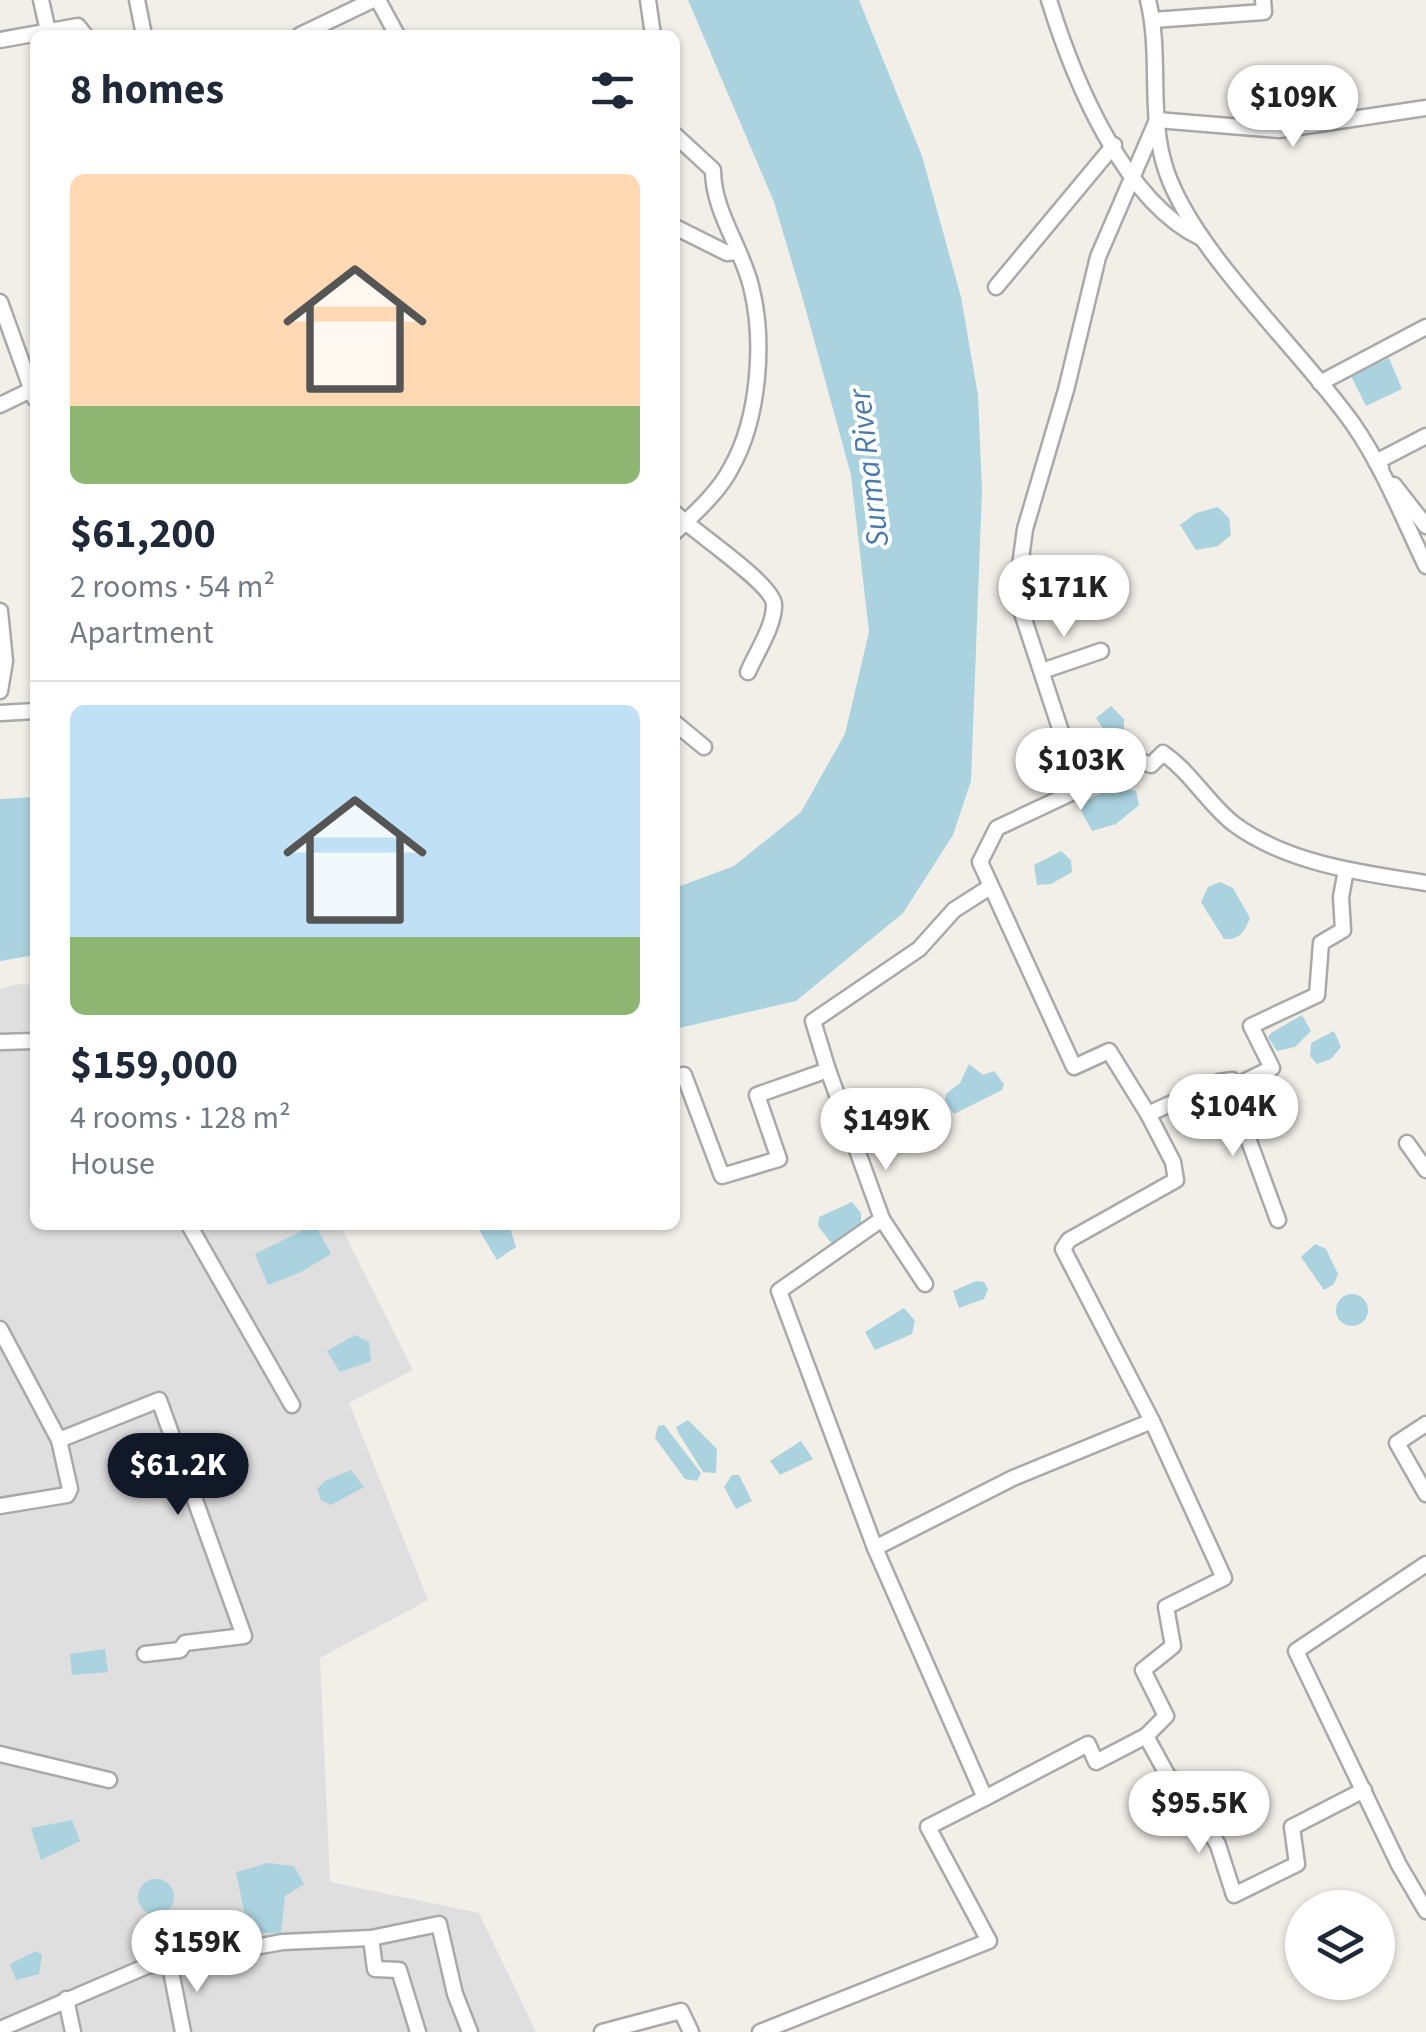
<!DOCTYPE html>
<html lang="en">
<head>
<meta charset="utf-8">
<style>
  :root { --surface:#fff; --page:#f2f2f3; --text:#1f2937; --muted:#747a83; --line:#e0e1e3; --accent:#111827 }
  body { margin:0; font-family:"Source Sans 3",sans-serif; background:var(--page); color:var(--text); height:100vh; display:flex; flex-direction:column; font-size:38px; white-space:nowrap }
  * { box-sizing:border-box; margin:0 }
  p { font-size:32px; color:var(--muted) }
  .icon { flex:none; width:55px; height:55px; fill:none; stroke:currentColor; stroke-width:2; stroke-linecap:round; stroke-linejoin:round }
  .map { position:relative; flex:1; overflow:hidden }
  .details { position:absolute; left:30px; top:30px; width:650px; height:1200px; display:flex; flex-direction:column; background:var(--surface); border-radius:15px; box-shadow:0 2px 8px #0004 }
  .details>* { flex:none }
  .fabs { position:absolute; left:1285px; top:1890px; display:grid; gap:20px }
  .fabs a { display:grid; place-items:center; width:110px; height:110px; border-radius:50%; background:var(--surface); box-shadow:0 2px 8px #0004; font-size:50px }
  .price { position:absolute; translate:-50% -85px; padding:0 22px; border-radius:35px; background:#fff; color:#222; font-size:32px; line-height:65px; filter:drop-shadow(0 2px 5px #0008) }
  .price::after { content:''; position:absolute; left:50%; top:60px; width:30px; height:22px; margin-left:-15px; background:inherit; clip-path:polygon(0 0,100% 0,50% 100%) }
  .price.on { background:var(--accent); color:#fff }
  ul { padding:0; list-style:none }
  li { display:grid; align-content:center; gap:20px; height:530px; padding:0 40px }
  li+li { border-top:2px solid var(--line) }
  li span { display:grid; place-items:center; height:310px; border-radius:15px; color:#555 }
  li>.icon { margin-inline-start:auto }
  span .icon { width:180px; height:180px; fill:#fffc; stroke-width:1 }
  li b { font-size:42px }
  h2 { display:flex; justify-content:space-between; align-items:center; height:120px; padding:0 40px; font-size:42px }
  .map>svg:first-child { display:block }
</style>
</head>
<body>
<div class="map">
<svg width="1426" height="2032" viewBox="0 0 1426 2032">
  <rect width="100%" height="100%" fill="#f2efe9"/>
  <!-- residential -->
  <path fill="#e0dfdf" d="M18 984 35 985V1225H340L413 1370 349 1403 428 1600 320 1658 330 1882 479 1913 536 2032H0V989Z"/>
  <!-- water -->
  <g fill="#aad3df">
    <path d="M688 0H859L922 156 961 297 978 395 982 491 971 781 953 835 903 913 796 1001 675 1029V888L734 866 801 812 845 734 869 632 851 475 804 303 774 202Z"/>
    <path d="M1389 358 1402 389 1366 406 1351 376Z"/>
    <path d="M1218 507 1229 518 1231 535 1218 546 1196 550 1180 525 1196 513Z"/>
    <path d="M1111 706 1124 719V730L1117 740 1110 739 1096 718Z"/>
    <path d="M1092 758H1122L1126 777 1088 781 1083 763Z"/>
    <path d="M1115 786 1136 791 1139 805 1116 824 1092 831 1078 805Z"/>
    <path d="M35 797V955L0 961V799Z"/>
    <path d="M1061 851 1071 860 1072 872 1051 884 1037 885 1034 865Z"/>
    <path d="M1220 882 1233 888 1250 918C1244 932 1240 940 1224 939L1201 902 1208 887Z"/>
    <path d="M1302 1015 1311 1031 1295 1047 1277 1051 1268 1037 1271 1033Z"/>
    <path d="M1334 1031 1341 1047 1331 1059 1317 1064 1310 1056 1311 1043Z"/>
    <path d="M969 1064 983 1075 994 1071 1004 1084 1002 1090 954 1114 945 1101 946 1094 960 1083Z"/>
    <path d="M852 1202 861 1213V1227L832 1244 818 1226 819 1217Z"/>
    <path d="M476 1225H509L516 1247 497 1260Z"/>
    <path d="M310 1227 318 1230 331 1254 301 1272 268 1285 255 1254Z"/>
    <path d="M1315 1244 1326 1249 1338 1274 1334 1284 1324 1290 1301 1257Z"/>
    <path d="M976 1281 984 1282 988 1289 984 1299 959 1308 953 1291Z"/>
    <circle cx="1352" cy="1310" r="16"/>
    <path d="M904 1308 915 1321 912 1334 875 1350 865 1332Z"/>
    <path d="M355 1335 369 1342 371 1361 340 1372 327 1351Z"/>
    <path d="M688 1420 717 1449 716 1473 703 1472 679 1434 676 1427Z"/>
    <path d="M664 1425 701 1473 697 1481 685 1479 655 1438 658 1426Z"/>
    <path d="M801 1441 813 1459 780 1475 770 1461Z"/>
    <path d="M351 1470 364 1487 331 1505 321 1500 317 1489 325 1481Z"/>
    <path d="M732 1475H739L752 1501 736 1509 724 1487Z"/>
    <path d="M105 1649 108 1672 72 1675 70 1654Z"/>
    <path d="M72 1820 80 1841 41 1860 31 1828Z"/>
    <path d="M268 1863 294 1866 304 1884 285 1896 281 1934 255 1932 244 1911 236 1872Z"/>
    <circle cx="156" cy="1897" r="18"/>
    <path d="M36 1951 42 1955 39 1974 16 1980 10 1964Z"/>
  </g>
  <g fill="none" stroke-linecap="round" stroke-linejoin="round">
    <defs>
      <g id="minor">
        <path d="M41 0 48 31"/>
        <path d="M137 0 144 35"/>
        <path d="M378 0 397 35"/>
        <path d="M648 0 653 35"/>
        <path d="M1049 0C1073 78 1123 201 1201 238"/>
        <path d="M1148 0C1162 56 1147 117 1167 173 1196 255 1300 349 1353 424 1383 467 1403 518 1426 566"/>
        <path d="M1153 20 1264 12 1263 0"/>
        <path d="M300 35 373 0"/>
        <path d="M0 40 78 26 85 35"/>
        <path d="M675 135 713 170C713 211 741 246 751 286 765 341 759 419 731 468 719 492 694 514 675 532"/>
        <path d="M675 227 727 253 738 252"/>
        <path d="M996 287 1114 145"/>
        <path d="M0 302 35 399"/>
        <path d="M1320 383 1426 327"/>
        <path d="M0 405 31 390"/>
        <path d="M1381 468 1376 462 1426 436"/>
        <path d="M1394 485 1426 526"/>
        <path d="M675 513C694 532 772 583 774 604 775 625 756 653 748 672"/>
        <path d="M0 611 5 661 0 691"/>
        <path d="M1042 671 1101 651"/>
        <path d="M0 713 35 711"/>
        <path d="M675 723 704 747"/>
        <path d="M1069 747H1104L1151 765 1163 753C1192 773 1208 804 1234 824 1288 864 1362 873 1426 883"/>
        <path d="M1346 870 1341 897 1343 930 1321 943 1317 995 1251 1026 1272 1068 1235 1086 1232 1080 1219 1082 1148 1114 1109 1051 1074 1067 980 862 997 828 1080 789 1016 595 1025 529 1066 390 1098 257 1157 120 1279 130 1426 108"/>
        <path d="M0 1042 35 1041"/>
        <path d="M828 1070 882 1219 925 1284"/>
        <path d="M675 1076 684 1075 722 1176 779 1159 757 1095 828 1070 813 1021 919 949 954 910 990 887"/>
        <path d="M1235 1086 1238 1111 1278 1220"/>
        <path d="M1407 1143 1426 1170"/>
        <path d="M189 1225 292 1405"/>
        <path d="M0 1329 59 1440 70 1489 67 1495 0 1506"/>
        <path d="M1426 1424 1397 1443 1426 1494"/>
        <path d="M59 1440 159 1400 244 1636 185 1643 180 1650 145 1654"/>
        <path d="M875 1548 779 1291 882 1219"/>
        <path d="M1426 1564 1296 1651 1399 1865 1426 1911"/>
        <path d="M1146 1736 1166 1716 1143 1670 1173 1646 1166 1607 1224 1578 1152 1421 1063 1249 1069 1240 1176 1180 1173 1162 1148 1114"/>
        <path d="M0 1754 109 1780"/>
        <path d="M985 1798 1088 1744 1096 1762 1146 1736 1168 1776 1181 1784 1218 1845 1234 1895 1297 1864 1292 1827 1364 1790"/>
        <path d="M371 1938 375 1969 399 1970 418 2032"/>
        <path d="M169 1961 183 2032"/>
        <path d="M66 1999 73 2032"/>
        <path d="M0 2029 147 1966 283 1942 371 1938 439 1924 455 1994 470 2032"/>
        <path d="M602 2032 681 2011 691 2032"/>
        <path d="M760 2032 989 1941 928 1827 985 1798 875 1548 1013 1478 1152 1421"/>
      </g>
    </defs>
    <!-- minor casing -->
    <use href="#minor" stroke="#a9a9a9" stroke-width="19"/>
    <!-- minor -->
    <use href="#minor" stroke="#fff" stroke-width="14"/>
  </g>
  <g text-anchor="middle" stroke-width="8" stroke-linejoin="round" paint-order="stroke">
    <!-- water labels -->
    <g font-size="32" font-style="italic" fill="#4a7aab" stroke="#fff">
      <text transform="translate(868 468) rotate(-97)" y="11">Surma River</text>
    </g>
  </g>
</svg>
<div class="fabs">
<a><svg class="icon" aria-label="layers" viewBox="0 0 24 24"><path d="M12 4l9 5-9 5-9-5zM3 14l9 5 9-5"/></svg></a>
</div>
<b class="price" style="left:1293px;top:150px">$109K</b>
<b class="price" style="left:1064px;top:640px">$171K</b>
<b class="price" style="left:1081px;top:813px">$103K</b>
<b class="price" style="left:1233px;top:1159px">$104K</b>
<b class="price" style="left:886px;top:1173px">$149K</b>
<b class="price on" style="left:178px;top:1518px">$61.2K</b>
<b class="price" style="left:1199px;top:1856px">$95.5K</b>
<b class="price" style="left:197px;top:1995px">$159K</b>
<section class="details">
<h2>8 homes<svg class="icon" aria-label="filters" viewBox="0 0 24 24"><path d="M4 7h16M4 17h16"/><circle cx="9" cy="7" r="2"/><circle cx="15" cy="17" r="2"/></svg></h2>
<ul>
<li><span style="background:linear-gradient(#ffd9b3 75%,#8fb573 0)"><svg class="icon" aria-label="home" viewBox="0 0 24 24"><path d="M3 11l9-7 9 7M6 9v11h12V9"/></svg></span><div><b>$61,200</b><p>2 rooms · 54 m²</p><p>Apartment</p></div></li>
<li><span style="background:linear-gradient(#bfe0f5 75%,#8fb573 0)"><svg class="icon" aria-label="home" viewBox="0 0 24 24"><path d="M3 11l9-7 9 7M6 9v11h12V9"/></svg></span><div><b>$159,000</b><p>4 rooms · 128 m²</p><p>House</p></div></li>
</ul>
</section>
</div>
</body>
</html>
